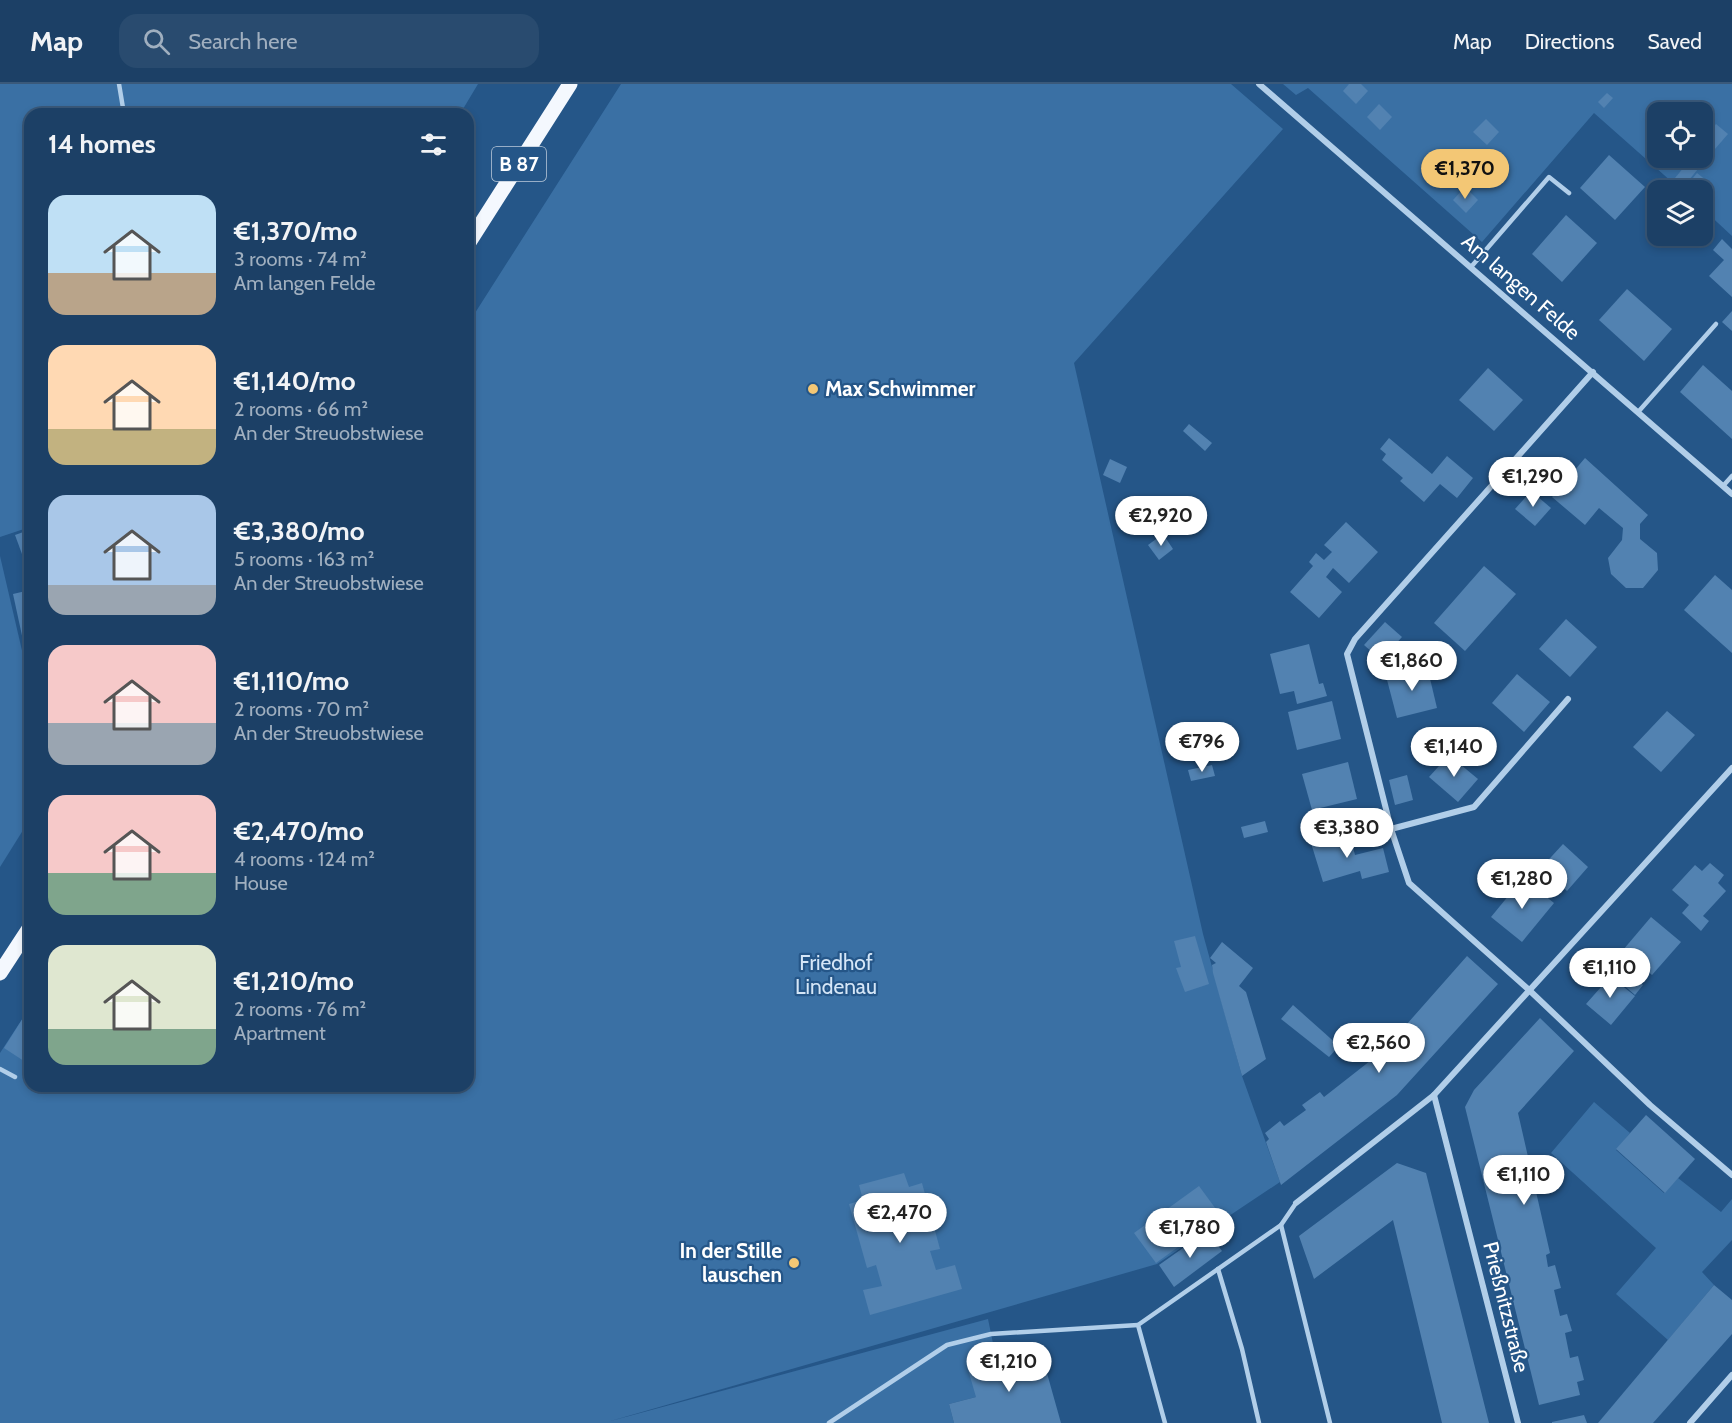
<!DOCTYPE html>
<html lang="en">
<head>
<meta charset="utf-8">
<style>
  :root { --surface:#1c4066; --page:#294b6f; --text:#f1f3f6; --muted:#a0afbf; --line:#3a597a; --accent:#f3c775 }
  body { margin:0; font-family:Cabin,sans-serif; background:var(--page); color:var(--text); height:100vh; display:flex; flex-direction:column; font-size:22px; white-space:nowrap }
  * { box-sizing:border-box; margin:0 }
  p { font-size:20px; color:var(--muted) }
  .icon { flex:none; width:33px; height:33px; fill:none; stroke:currentColor; stroke-width:2; stroke-linecap:round; stroke-linejoin:round }
  .map { position:relative; flex:1; overflow:hidden }
  .drawer { position:absolute; left:24px; top:24px; width:450px; height:984px; display:flex; flex-direction:column; background:var(--surface); border-radius:18px; box-shadow:0 3px 9px #0003,0 0 0 2px var(--line) }
  .drawer>* { flex:none }
  .controls { position:absolute; left:1647px; top:18px; display:grid; gap:12px }
  .controls a { display:grid; place-items:center; width:66px; height:66px; border-radius:12px; background:var(--surface); box-shadow:0 3px 9px #0003,0 0 0 2px var(--line); font-size:30px }
  .price { position:absolute; translate:-50% -51px; padding:0 14px; border-radius:21px; background:#fff; color:#222; font-size:20px; line-height:39px; filter:drop-shadow(0 2px 3px #0008) }
  .price::after { content:''; position:absolute; left:50%; top:36px; width:18px; height:14px; margin-left:-9px; background:inherit; clip-path:polygon(0 0,100% 0,50% 100%) }
  .price.current { background:var(--accent); color:#111 }
  ul { padding:0; list-style:none }
  li { display:flex; align-items:center; gap:18px; height:150px; padding:0 24px }
  li span { display:grid; place-items:center; flex:none; width:168px; height:120px; border-radius:18px; color:#555 }
  li>.icon { margin-inline-start:auto }
  span .icon { width:72px; height:72px; fill:#fffc; stroke-width:1 }
  li b { font-size:26px }
  h2 { display:flex; justify-content:space-between; align-items:center; height:72px; padding:0 24px; font-size:26px }
  header { display:flex; align-items:center; gap:36px; box-sizing:border-box; height:84px; padding:0 30px; background:var(--surface); border-bottom:2px solid var(--line) }
  header strong { font-size:28px }
  nav { display:flex; gap:33px; margin-inline-start:auto; font-size:21px }
  .search { width:420px; height:54px; background:var(--page); display:flex; align-items:center; gap:15px; box-sizing:border-box; padding:0 21px; border-radius:18px; color:var(--muted); font-size:22px }
  .map>svg:first-child { display:block }
</style>
</head>
<body>
<header>
<strong>Map</strong>
<div class="search"><svg class="icon" aria-label="search" viewBox="0 0 24 24"><circle cx="10" cy="10" r="6"/><path d="M15 15l6 6"/></svg>Search here</div>
<nav><a>Map</a><a>Directions</a><a>Saved</a></nav>
</header>
<div class="map">
<svg width="1732" height="1339" viewBox="0 0 1732 1339">
  <rect width="100%" height="100%" fill="#255688"/>
  <!-- green -->
  <g fill="#3a70a4" fill-rule="evenodd">
    <path d="M0 0H478L460 30H30V443L0 453Z"/>
    <path d="M621 0H1231L1283 45 1074 279 1203 850 1242 992 1280 1098 1157 1180 607 1338 988 1235 996 1274 976 1313 949 1320 954 1339H0V969L30 923V1002H468V240Z"/>
    <path d="M1283 0H1732V152L1703 125 1702 106H1681L1594 29 1482 158 1308 4 1296 11ZM1658 28H1702V74H1658Z"/>
    <path d="M0 472 30 601V735L0 783Z"/>
    <path d="M1594 1018 1630 1049 1616 1066 1664 1109 1678 1094 1721 1128 1732 1115V1156L1702 1188 1714 1201 1668 1256 1616 1210 1656 1164 1551 1069Z"/>
  </g>
  <!-- building -->
  <g fill="#5282b1">
    <path d="M1349 0H1361L1368 7 1356 20 1343 7Z"/>
    <path d="M1607 9 1613 14 1604 24 1598 18Z"/>
    <path d="M1379 20 1392 33 1380 46 1367 33Z"/>
    <path d="M1486 35 1499 48 1487 61 1473 48Z"/>
    <path d="M1716 40 1728 50 1708 73 1702 69V57Z"/>
    <path d="M1609 71 1645 103 1615 136 1580 104Z"/>
    <path d="M1689 77 1698 85 1684 102 1675 94Z"/>
    <path d="M1697 89 1707 97 1699 106H1685L1684 105Z"/>
    <path d="M1465 103 1478 116 1466 129 1453 116Z"/>
    <path d="M1566 131 1597 159 1562 198 1532 170Z"/>
    <path d="M1722 155 1732 165V213L1709 192 1724 176 1713 166Z"/>
    <path d="M1627 205 1672 245 1644 277 1599 236Z"/>
    <path d="M1732 227V247L1722 238Z"/>
    <path d="M1703 281 1732 307V355L1680 308Z"/>
    <path d="M1488 284 1523 316 1494 347 1459 316Z"/>
    <path d="M1189 340 1212 359 1205 367 1183 347Z"/>
    <path d="M1389 354 1432 390 1447 372 1473 394 1457 414 1440 400 1424 418 1400 397 1403 394 1382 376 1386 370 1380 365Z"/>
    <path d="M1585 374 1648 431 1640 440V455L1657 469 1658 486 1643 504H1626L1611 490 1608 474 1622 456 1623 444 1599 424 1585 441 1552 413Z"/>
    <path d="M1110 375 1127 383 1120 399 1103 391Z"/>
    <path d="M1531 407 1551 424 1535 442 1515 425Z"/>
    <path d="M1346 438 1378 468 1349 499 1333 484 1326 493 1342 508 1319 534 1290 508 1313 482 1309 478 1316 469 1324 476 1332 468 1324 461Z"/>
    <path d="M29 446 30 480 26 481 15 451Z"/>
    <path d="M1163 450 1173 465 1159 476 1148 461Z"/>
    <path d="M1484 482 1516 510 1465 567 1434 539Z"/>
    <path d="M1715 491 1732 506V569L1684 526Z"/>
    <path d="M30 506V584H29L13 510Z"/>
    <path d="M1566 535 1597 563 1570 593 1539 565Z"/>
    <path d="M1385 538 1402 553 1381 576 1364 561Z"/>
    <path d="M1309 560 1319 600 1323 599 1327 612 1297 620 1294 607 1280 610 1270 570Z"/>
    <path d="M1427 582 1437 624 1397 634 1386 592Z"/>
    <path d="M1517 590 1550 618 1524 648 1492 619Z"/>
    <path d="M1332 617 1341 655 1297 666 1288 628Z"/>
    <path d="M1667 627 1695 651 1661 688 1633 663Z"/>
    <path d="M1449 671 1478 695 1458 718 1429 693Z"/>
    <path d="M1348 678 1357 715 1312 726 1302 690Z"/>
    <path d="M1212 681 1215 692 1191 697 1188 686Z"/>
    <path d="M1407 691 1413 716 1395 721 1389 696Z"/>
    <path d="M1265 737 1268 748 1244 754 1241 743Z"/>
    <path d="M1349 748 1355 771 1383 764 1389 788 1362 795 1360 787 1323 798 1311 759Z"/>
    <path d="M1563 760 1588 783 1567 807 1541 784Z"/>
    <path d="M1710 779 1724 791 1718 799 1726 807 1703 832 1709 837 1701 847 1682 829 1689 821 1672 806 1695 781 1702 787Z"/>
    <path d="M1523 794 1554 819 1522 858 1491 833Z"/>
    <path d="M1651 833 1681 858 1652 891 1623 866Z"/>
    <path d="M1195 852 1209 900 1185 908 1176 884 1181 883 1174 857Z"/>
    <path d="M1222 858 1253 884 1239 902 1246 908 1266 975 1242 992 1213 889 1212 881 1216 879 1210 874Z"/>
    <path d="M1467 872 1498 900 1397 1011 1281 1101 1266 1058 1269 1055 1265 1049 1280 1037 1284 1042 1306 1026 1302 1021 1320 1008 1324 1013 1384 966Z"/>
    <path d="M1620 881 1643 901 1635 911 1612 891Z"/>
    <path d="M1605 888 1635 912 1611 941 1586 920 1601 903 1596 899Z"/>
    <path d="M1293 921 1339 962 1329 973 1281 935Z"/>
    <path d="M30 923V981L4 964Z"/>
    <path d="M1540 934 1574 967 1518 1029 1550 1169 1546 1171 1548 1183 1555 1181 1561 1204 1554 1206 1560 1232 1567 1230 1572 1247 1565 1249 1570 1274 1578 1272 1584 1296 1577 1298 1580 1311 1539 1321 1465 1023 1474 1006Z"/>
    <path d="M1646 1031 1695 1075 1665 1109 1616 1065Z"/>
    <path d="M1397 1079 1426 1089 1489 1339H1442L1393 1136 1314 1195 1299 1152Z"/>
    <path d="M904 1089 909 1103 922 1099 940 1165 930 1167 936 1186 955 1181 962 1205 870 1231 863 1206 882 1202 876 1181 867 1184 849 1120 863 1116 859 1101Z"/>
    <path d="M1199 1102 1221 1132 1156 1179 1134 1149Z"/>
    <path d="M1207 1147 1222 1167 1174 1203 1159 1181Z"/>
    <path d="M1714 1201 1732 1216V1250L1653 1339H1598Z"/>
    <path d="M1041 1268 1061 1339H954L949 1320 976 1313 967 1282 1012 1269 1014 1276Z"/>
    <path d="M1584 1331 1587 1339H1552V1338Z"/>
  </g>
  <g fill="none" stroke-linecap="round" stroke-linejoin="round">
    <!-- service -->
    <g stroke="#b1cee9" stroke-width="4.5">
      <path d="M119 0 124 30"/>
      <path d="M1471 183 1549 93 1569 109"/>
      <path d="M1639 327 1716 240"/>
      <path d="M1723 402 1732 392"/>
      <path d="M0 985 15 993"/>
      <path d="M1296 1119 1281 1141 1330 1339"/>
      <path d="M1218 1185 1242 1265 1259 1339"/>
      <path d="M829 1339 947 1261 991 1250 1138 1241"/>
      <path d="M1165 1339 1138 1241 1281 1141"/>
    </g>
    <!-- minor -->
    <g stroke="#b1cee9" stroke-width="6">
      <path d="M1259 0 1732 410"/>
      <path d="M1593 288 1355 555 1347 570 1391 745 1409 799 1528 905 1650 1021 1732 1091"/>
      <path d="M1391 745 1474 723 1568 615"/>
      <path d="M1434 1011 1518 1339"/>
      <path d="M1296 1119 1434 1011 1732 684"/>
      <path d="M1690 1339 1732 1291"/>
    </g>
    <!-- primary -->
    <g stroke="#f4f8fe" stroke-width="15">
      <path d="M468 160 570 0"/>
      <path d="M0 889 30 843"/>
    </g>
  </g>
  <!-- markers -->
  <g fill="#f3c775" stroke="#255688" stroke-width="2">
    <circle cx="813" cy="305" r="6"/>
    <circle cx="794" cy="1179" r="6"/>
  </g>
  <g text-anchor="middle" stroke-width="4.5" stroke-linejoin="round" paint-order="stroke">
    <!-- shield labels -->
    <rect fill="#255688" stroke="#beccdb" stroke-width="1.5" x="492" y="63" width="54" height="34" rx="4.5"/>
    <g font-size="20" font-weight="bold" fill="#fff">
      <text x="519" y="87">B 87</text>
    </g>
    <!-- street labels -->
    <g font-size="21" fill="#fff" stroke="#255688">
      <text transform="translate(1521 203) rotate(41)" y="7">Am langen Felde</text>
      <text transform="translate(1506 1223) rotate(76)" y="7">Prießnitzstraße</text>
    </g>
    <!-- poi labels -->
    <g font-size="21" font-weight="bold" fill="#fff" stroke="#255688" text-anchor="start">
      <text x="825" y="312">Max Schwimmer</text>
      <text x="782" y="1174" text-anchor="end">In der Stille<tspan x="782" dy="24">lauschen</tspan></text>
    </g>
    <!-- park labels -->
    <g font-size="21" fill="#d5e6f7" stroke="#255688">
      <text x="836" y="886">Friedhof<tspan x="836" dy="24">Lindenau</tspan></text>
    </g>
  </g>
</svg>
<div class="controls">
<a><svg class="icon" aria-label="locate" viewBox="0 0 24 24"><circle cx="12" cy="12" r="6"/><path d="M12 2v4M12 18v4M2 12h4M18 12h4"/></svg></a>
<a><svg class="icon" aria-label="layers" viewBox="0 0 24 24"><path d="M12 4l9 5-9 5-9-5zM3 14l9 5 9-5"/></svg></a>
</div>
<b class="price current" style="left:1465px;top:116px">€1,370</b>
<b class="price" style="left:1533px;top:424px">€1,290</b>
<b class="price" style="left:1161px;top:463px">€2,920</b>
<b class="price" style="left:1412px;top:608px">€1,860</b>
<b class="price" style="left:1202px;top:689px">€796</b>
<b class="price" style="left:1454px;top:694px">€1,140</b>
<b class="price" style="left:1347px;top:775px">€3,380</b>
<b class="price" style="left:1522px;top:826px">€1,280</b>
<b class="price" style="left:1610px;top:915px">€1,110</b>
<b class="price" style="left:1379px;top:990px">€2,560</b>
<b class="price" style="left:1524px;top:1122px">€1,110</b>
<b class="price" style="left:900px;top:1160px">€2,470</b>
<b class="price" style="left:1190px;top:1175px">€1,780</b>
<b class="price" style="left:1009px;top:1309px">€1,210</b>
<section class="drawer">
<h2>14 homes<svg class="icon" aria-label="filters" viewBox="0 0 24 24"><path d="M4 7h16M4 17h16"/><circle cx="9" cy="7" r="2"/><circle cx="15" cy="17" r="2"/></svg></h2>
<ul>
<li><span style="background:linear-gradient(#bfe0f5 65%,#b9a48a 0)"><svg class="icon" aria-label="home" viewBox="0 0 24 24"><path d="M3 11l9-7 9 7M6 9v11h12V9"/></svg></span><div><b>€1,370/mo</b><p>3 rooms · 74 m²</p><p>Am langen Felde</p></div></li>
<li><span style="background:linear-gradient(#ffd9b3 70%,#c2b280 0)"><svg class="icon" aria-label="home" viewBox="0 0 24 24"><path d="M3 11l9-7 9 7M6 9v11h12V9"/></svg></span><div><b>€1,140/mo</b><p>2 rooms · 66 m²</p><p>An der Streuobstwiese</p></div></li>
<li><span style="background:linear-gradient(#a9c7e8 75%,#9aa5b1 0)"><svg class="icon" aria-label="home" viewBox="0 0 24 24"><path d="M3 11l9-7 9 7M6 9v11h12V9"/></svg></span><div><b>€3,380/mo</b><p>5 rooms · 163 m²</p><p>An der Streuobstwiese</p></div></li>
<li><span style="background:linear-gradient(#f6c9c9 65%,#9aa5b1 0)"><svg class="icon" aria-label="home" viewBox="0 0 24 24"><path d="M3 11l9-7 9 7M6 9v11h12V9"/></svg></span><div><b>€1,110/mo</b><p>2 rooms · 70 m²</p><p>An der Streuobstwiese</p></div></li>
<li><span style="background:linear-gradient(#f6c9c9 65%,#7fa58c 0)"><svg class="icon" aria-label="home" viewBox="0 0 24 24"><path d="M3 11l9-7 9 7M6 9v11h12V9"/></svg></span><div><b>€2,470/mo</b><p>4 rooms · 124 m²</p><p>House</p></div></li>
<li><span style="background:linear-gradient(#dfe7d0 70%,#7fa58c 0)"><svg class="icon" aria-label="home" viewBox="0 0 24 24"><path d="M3 11l9-7 9 7M6 9v11h12V9"/></svg></span><div><b>€1,210/mo</b><p>2 rooms · 76 m²</p><p>Apartment</p></div></li>
</ul>
</section>
</div>
</body>
</html>
